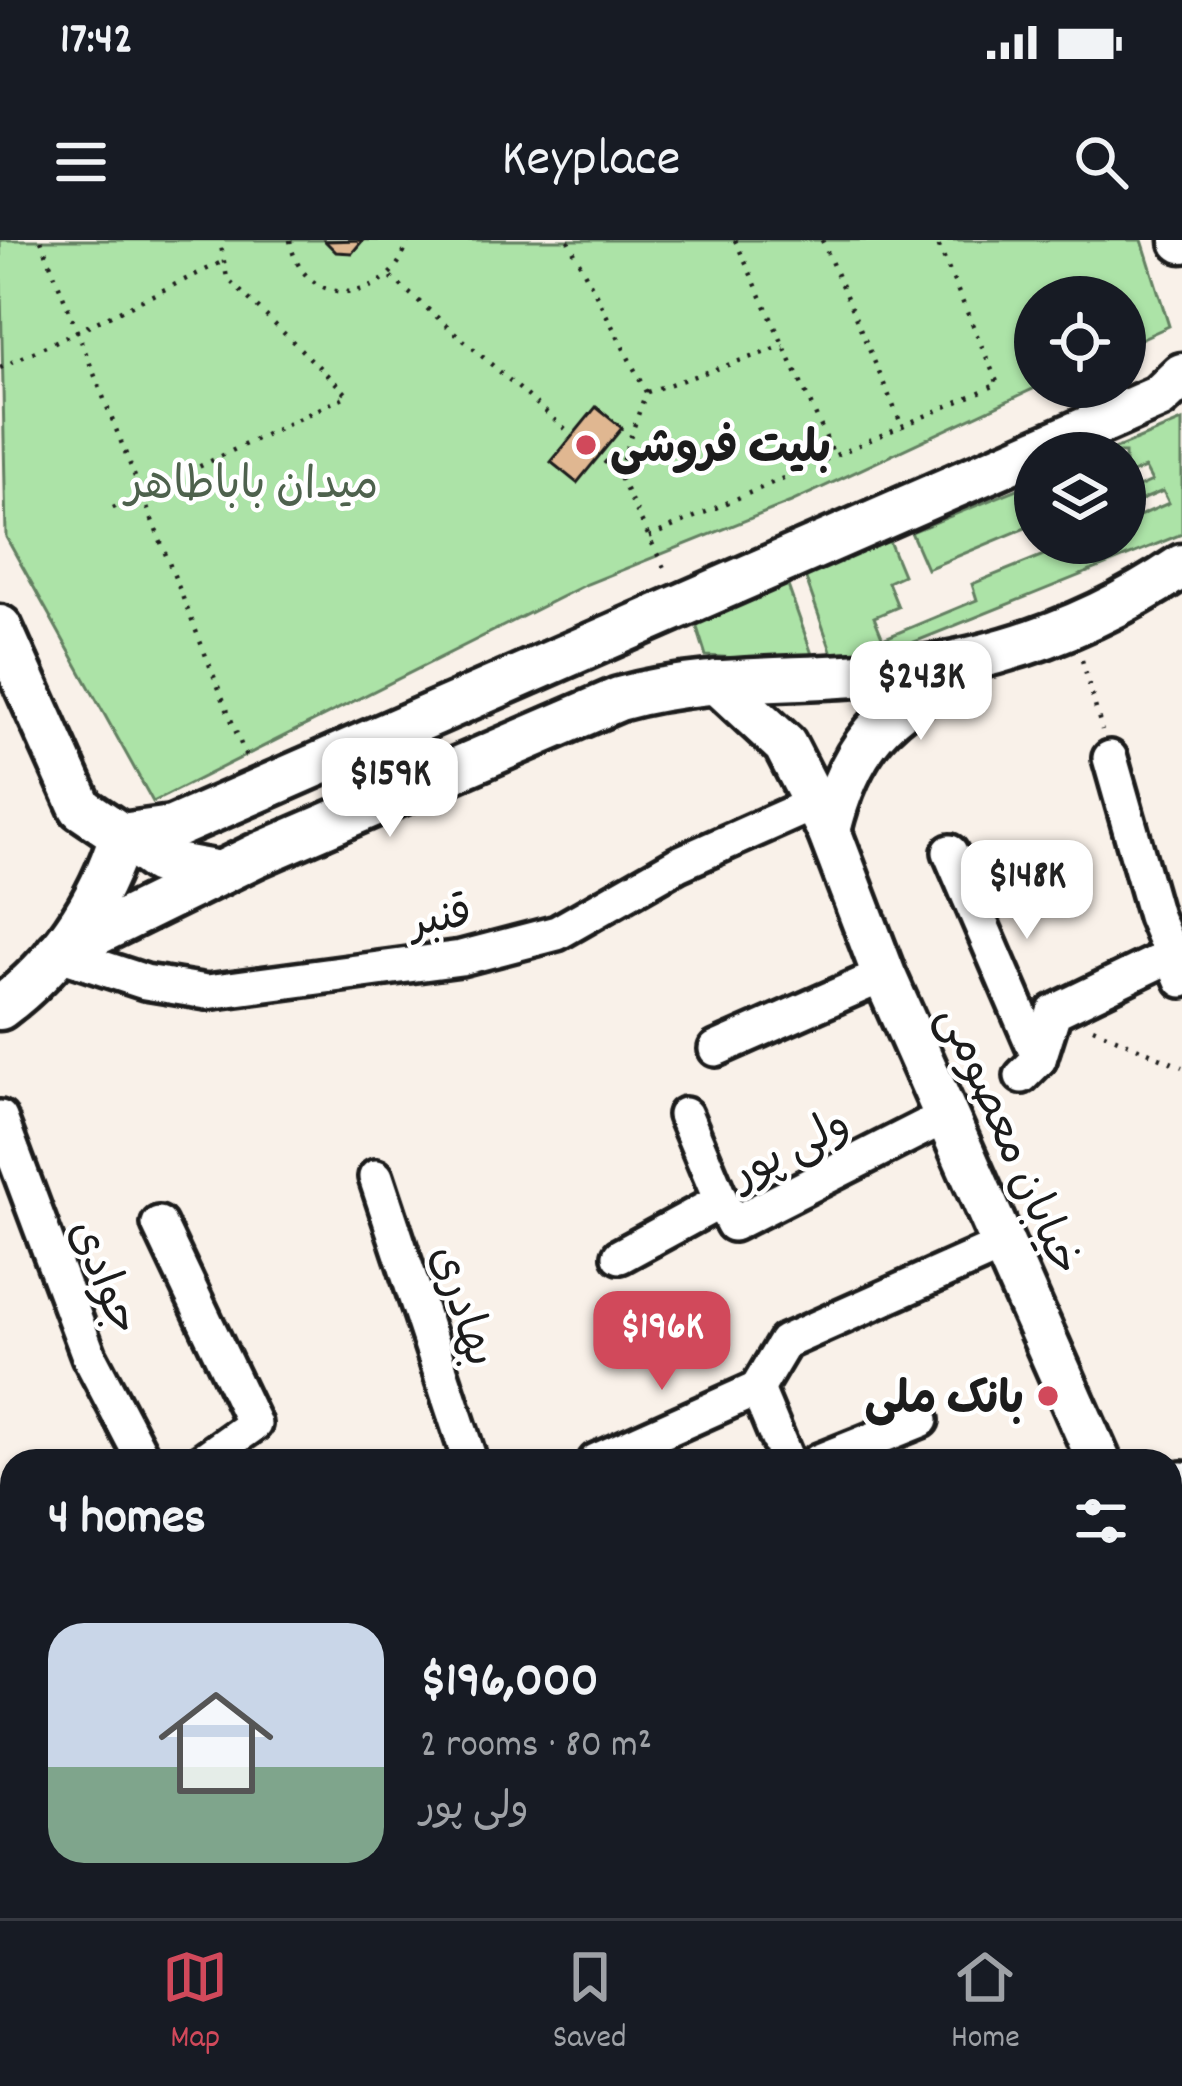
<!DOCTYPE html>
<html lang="en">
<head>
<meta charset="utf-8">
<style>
  :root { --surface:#171b24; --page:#242831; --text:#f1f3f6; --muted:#9ea1a6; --line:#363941; --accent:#d1495b }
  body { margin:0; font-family:Dekko,"Playpen Sans Arabic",sans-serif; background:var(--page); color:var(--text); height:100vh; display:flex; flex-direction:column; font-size:45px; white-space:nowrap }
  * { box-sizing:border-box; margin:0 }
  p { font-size:39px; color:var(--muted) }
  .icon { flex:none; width:66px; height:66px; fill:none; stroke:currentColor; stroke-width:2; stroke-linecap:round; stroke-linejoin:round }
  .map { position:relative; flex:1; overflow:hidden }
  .panel { position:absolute; left:0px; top:1209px; width:1182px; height:471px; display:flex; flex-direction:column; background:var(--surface); border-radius:36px 36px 0 0; box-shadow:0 3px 9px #0004 }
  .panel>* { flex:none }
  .buttons { position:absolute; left:1014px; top:36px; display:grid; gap:24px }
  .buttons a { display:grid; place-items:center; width:132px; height:132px; border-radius:50%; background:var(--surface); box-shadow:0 3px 9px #0004; font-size:60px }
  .price { position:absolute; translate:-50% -102px; padding:0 27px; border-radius:24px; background:#fff; color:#222; font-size:39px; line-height:78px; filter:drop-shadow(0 3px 6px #0008) }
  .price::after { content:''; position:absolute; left:50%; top:72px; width:36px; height:27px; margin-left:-18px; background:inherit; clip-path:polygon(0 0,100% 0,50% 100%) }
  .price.active { background:var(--accent); color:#fff }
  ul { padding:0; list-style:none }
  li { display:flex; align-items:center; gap:36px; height:300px; padding:0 48px }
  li+li { border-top:3px solid var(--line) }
  li span { display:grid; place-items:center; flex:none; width:336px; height:240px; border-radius:36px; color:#555 }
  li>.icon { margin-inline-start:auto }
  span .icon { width:144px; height:144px; fill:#fffc; stroke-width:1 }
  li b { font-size:51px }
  h2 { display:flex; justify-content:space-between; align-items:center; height:144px; padding:0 48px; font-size:51px }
  .status { display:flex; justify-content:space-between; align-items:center; height:84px; padding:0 60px; background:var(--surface); direction:ltr }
  .status svg { height:33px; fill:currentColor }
  header { display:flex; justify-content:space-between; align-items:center; height:156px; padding:0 48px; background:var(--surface); font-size:54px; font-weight:600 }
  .menu { display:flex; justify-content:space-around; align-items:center; height:168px; border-top:3px solid var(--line); background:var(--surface); font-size:33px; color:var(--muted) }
  .menu a { display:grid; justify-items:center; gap:6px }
  .menu .active { color:var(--accent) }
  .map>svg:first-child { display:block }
</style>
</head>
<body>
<div class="status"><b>17:42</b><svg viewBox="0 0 49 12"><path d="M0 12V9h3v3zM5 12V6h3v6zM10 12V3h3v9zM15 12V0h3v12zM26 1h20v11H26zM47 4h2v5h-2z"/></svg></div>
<header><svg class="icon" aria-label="menu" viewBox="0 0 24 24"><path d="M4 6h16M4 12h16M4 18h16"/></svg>Keyplace<svg class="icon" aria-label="search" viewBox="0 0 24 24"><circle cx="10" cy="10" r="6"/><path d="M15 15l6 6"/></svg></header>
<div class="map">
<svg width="1182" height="1678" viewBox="0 0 1182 1678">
  <rect width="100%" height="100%" fill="#f9f1e9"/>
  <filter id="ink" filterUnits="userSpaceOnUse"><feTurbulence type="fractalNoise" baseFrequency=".00833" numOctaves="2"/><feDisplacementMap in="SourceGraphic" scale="24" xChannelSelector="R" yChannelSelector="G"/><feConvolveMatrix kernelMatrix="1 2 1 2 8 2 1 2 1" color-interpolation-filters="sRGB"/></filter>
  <g filter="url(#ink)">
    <!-- green -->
    <g fill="#ace3a7" stroke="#648062" stroke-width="3">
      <path d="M0 0H1142L1169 86 1125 106V57H1035L1037 147 791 262 587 344 153 562 6 297Z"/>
      <path d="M1182 181V294L855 426 706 416 695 381 787 343 814 420 834 419 805 336 889 301 903 335 888 342 898 367 874 377 883 399 977 360 972 344 1073 303H1125V282L1169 263 1163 251 1125 267V253L1152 241 1145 228 1125 236V213H1105Z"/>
      <path d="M1035 242V284L927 329 911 292Z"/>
    </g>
    <!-- building -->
    <g fill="#e0b791" stroke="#1c1c1c" stroke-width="3">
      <path d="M363 0 352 13 336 12 325 1Z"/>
      <path d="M596 167 622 188 577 243 551 222Z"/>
    </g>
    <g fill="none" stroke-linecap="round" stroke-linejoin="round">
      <defs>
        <g id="minor">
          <path d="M1110 518 1155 676 1182 740"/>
          <path d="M950 612 1039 819"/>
          <path d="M57 713 145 742 207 752 461 718 557 693 678 624 815 563"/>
          <path d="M716 809 884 735"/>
          <path d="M1022 836 1039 819 1054 772 1172 715"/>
          <path d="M685 875 721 961"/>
          <path d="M0 878 89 1116 144 1221"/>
          <path d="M376 937 470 1221"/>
          <path d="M159 984 254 1184 202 1221"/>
          <path d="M620 1016 721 961 733 984 946 876"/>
          <path d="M757 1149 785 1102 1003 1005"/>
          <path d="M757 1149 787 1221"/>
          <path d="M596 1221 757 1149"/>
          <path d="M819 1221 921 1180"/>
          <path d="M1170 1245 1182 1239"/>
          <path d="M0 1411 12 1417"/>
          <path d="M0 1469 12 1453"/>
          <path d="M428 1668 436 1678"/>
          <path d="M955 1668 962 1678"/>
          <path d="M537 1678 557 1668"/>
        </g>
        <g id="major">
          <path d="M1182 0V1"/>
          <path d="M0 387 81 568 121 595 172 588 1159 157 1182 135"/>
          <path d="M717 442 785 505 829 591 884 735 1099 1221"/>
          <path d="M829 591C849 507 884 468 964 431"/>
          <path d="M57 713 255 616 619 459C712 433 807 443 902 431 1004 418 1097 384 1182 326"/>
          <path d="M0 768C58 725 100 664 121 595L158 622 220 633"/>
          <path d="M1170 1387 1182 1415"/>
        </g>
      </defs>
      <!-- minor casing -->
      <use href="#minor" stroke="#1c1c1c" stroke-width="42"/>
      <!-- major casing -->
      <use href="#major" stroke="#1c1c1c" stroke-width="51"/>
      <!-- path -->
      <g stroke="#1c1c1c" stroke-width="4.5" stroke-dasharray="3 9" stroke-linecap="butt">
        <path d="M41 0 246 517"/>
        <path d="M290 0C301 72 393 66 408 0"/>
        <path d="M568 0 646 152 618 233"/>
        <path d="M735 0 835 217"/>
        <path d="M822 0 903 188"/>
        <path d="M391 37 569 192"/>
        <path d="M0 128 222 22"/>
        <path d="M647 152 784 106"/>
        <path d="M604 221 618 233 667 334"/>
        <path d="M113 268 348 155 227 38 220 0"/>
        <path d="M649 297 998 144 936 0"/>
        <path d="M1082 420 1102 490"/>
        <path d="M1093 788 1182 827"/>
      </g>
      <!-- minor -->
      <use href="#minor" stroke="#fff" stroke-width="33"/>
      <!-- major -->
      <use href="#major" stroke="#fff" stroke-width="42"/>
    </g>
  </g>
  <!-- markers -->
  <g fill="#d1495b" stroke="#fff" stroke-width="4.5">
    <circle cx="586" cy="205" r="12"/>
    <circle cx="1048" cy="1156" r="12"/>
  </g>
  <g text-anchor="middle" stroke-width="9" stroke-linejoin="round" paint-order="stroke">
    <!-- poi labels -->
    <g font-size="45" font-weight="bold" fill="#1c1c1c" stroke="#fff" text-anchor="start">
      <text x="610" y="221">بلیت فروشی</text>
      <text x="1024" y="1172" text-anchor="end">بانک ملی</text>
    </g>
    <!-- park labels -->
    <g font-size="45" fill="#4e624d" stroke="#fff">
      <text x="252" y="257">میدان باباطاهر</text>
    </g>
    <!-- street labels -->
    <g font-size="45" fill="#1c1c1c" stroke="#fff">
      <text transform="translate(440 674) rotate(-11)" y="16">قنبر</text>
      <text transform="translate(1012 899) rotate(66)" y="16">خیابان معصومی</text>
      <text transform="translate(789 906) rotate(-27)" y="16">ولی پور</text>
      <text transform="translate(107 1036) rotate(68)" y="16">جوادی</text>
      <text transform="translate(466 1065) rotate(72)" y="16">بهادری</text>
    </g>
  </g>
</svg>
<div class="buttons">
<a><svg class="icon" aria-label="locate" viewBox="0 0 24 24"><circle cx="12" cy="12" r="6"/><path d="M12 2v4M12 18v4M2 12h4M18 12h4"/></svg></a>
<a><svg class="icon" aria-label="layers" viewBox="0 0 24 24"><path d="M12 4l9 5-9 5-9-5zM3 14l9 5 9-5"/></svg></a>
</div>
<b class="price" style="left:921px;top:503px">$243K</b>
<b class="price" style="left:390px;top:600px">$159K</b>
<b class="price" style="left:1027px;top:702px">$148K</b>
<b class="price active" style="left:662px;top:1153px">$196K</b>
<section class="panel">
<h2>4 homes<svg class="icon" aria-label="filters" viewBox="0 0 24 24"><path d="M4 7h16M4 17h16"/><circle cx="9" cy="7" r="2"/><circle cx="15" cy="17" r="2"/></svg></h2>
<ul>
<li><span style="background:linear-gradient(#c9d6e8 60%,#7fa58c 0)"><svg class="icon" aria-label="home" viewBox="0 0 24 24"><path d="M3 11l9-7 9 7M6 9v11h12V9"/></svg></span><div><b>$196,000</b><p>2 rooms · 80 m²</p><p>ولی پور</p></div></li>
</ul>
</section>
</div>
<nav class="menu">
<a class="active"><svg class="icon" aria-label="map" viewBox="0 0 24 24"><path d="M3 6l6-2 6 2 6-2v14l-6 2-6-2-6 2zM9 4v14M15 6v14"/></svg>Map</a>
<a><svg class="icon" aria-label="saved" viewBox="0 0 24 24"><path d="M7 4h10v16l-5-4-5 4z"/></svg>Saved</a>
<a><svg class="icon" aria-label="home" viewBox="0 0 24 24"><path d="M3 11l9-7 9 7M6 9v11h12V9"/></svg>Home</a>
</nav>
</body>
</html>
